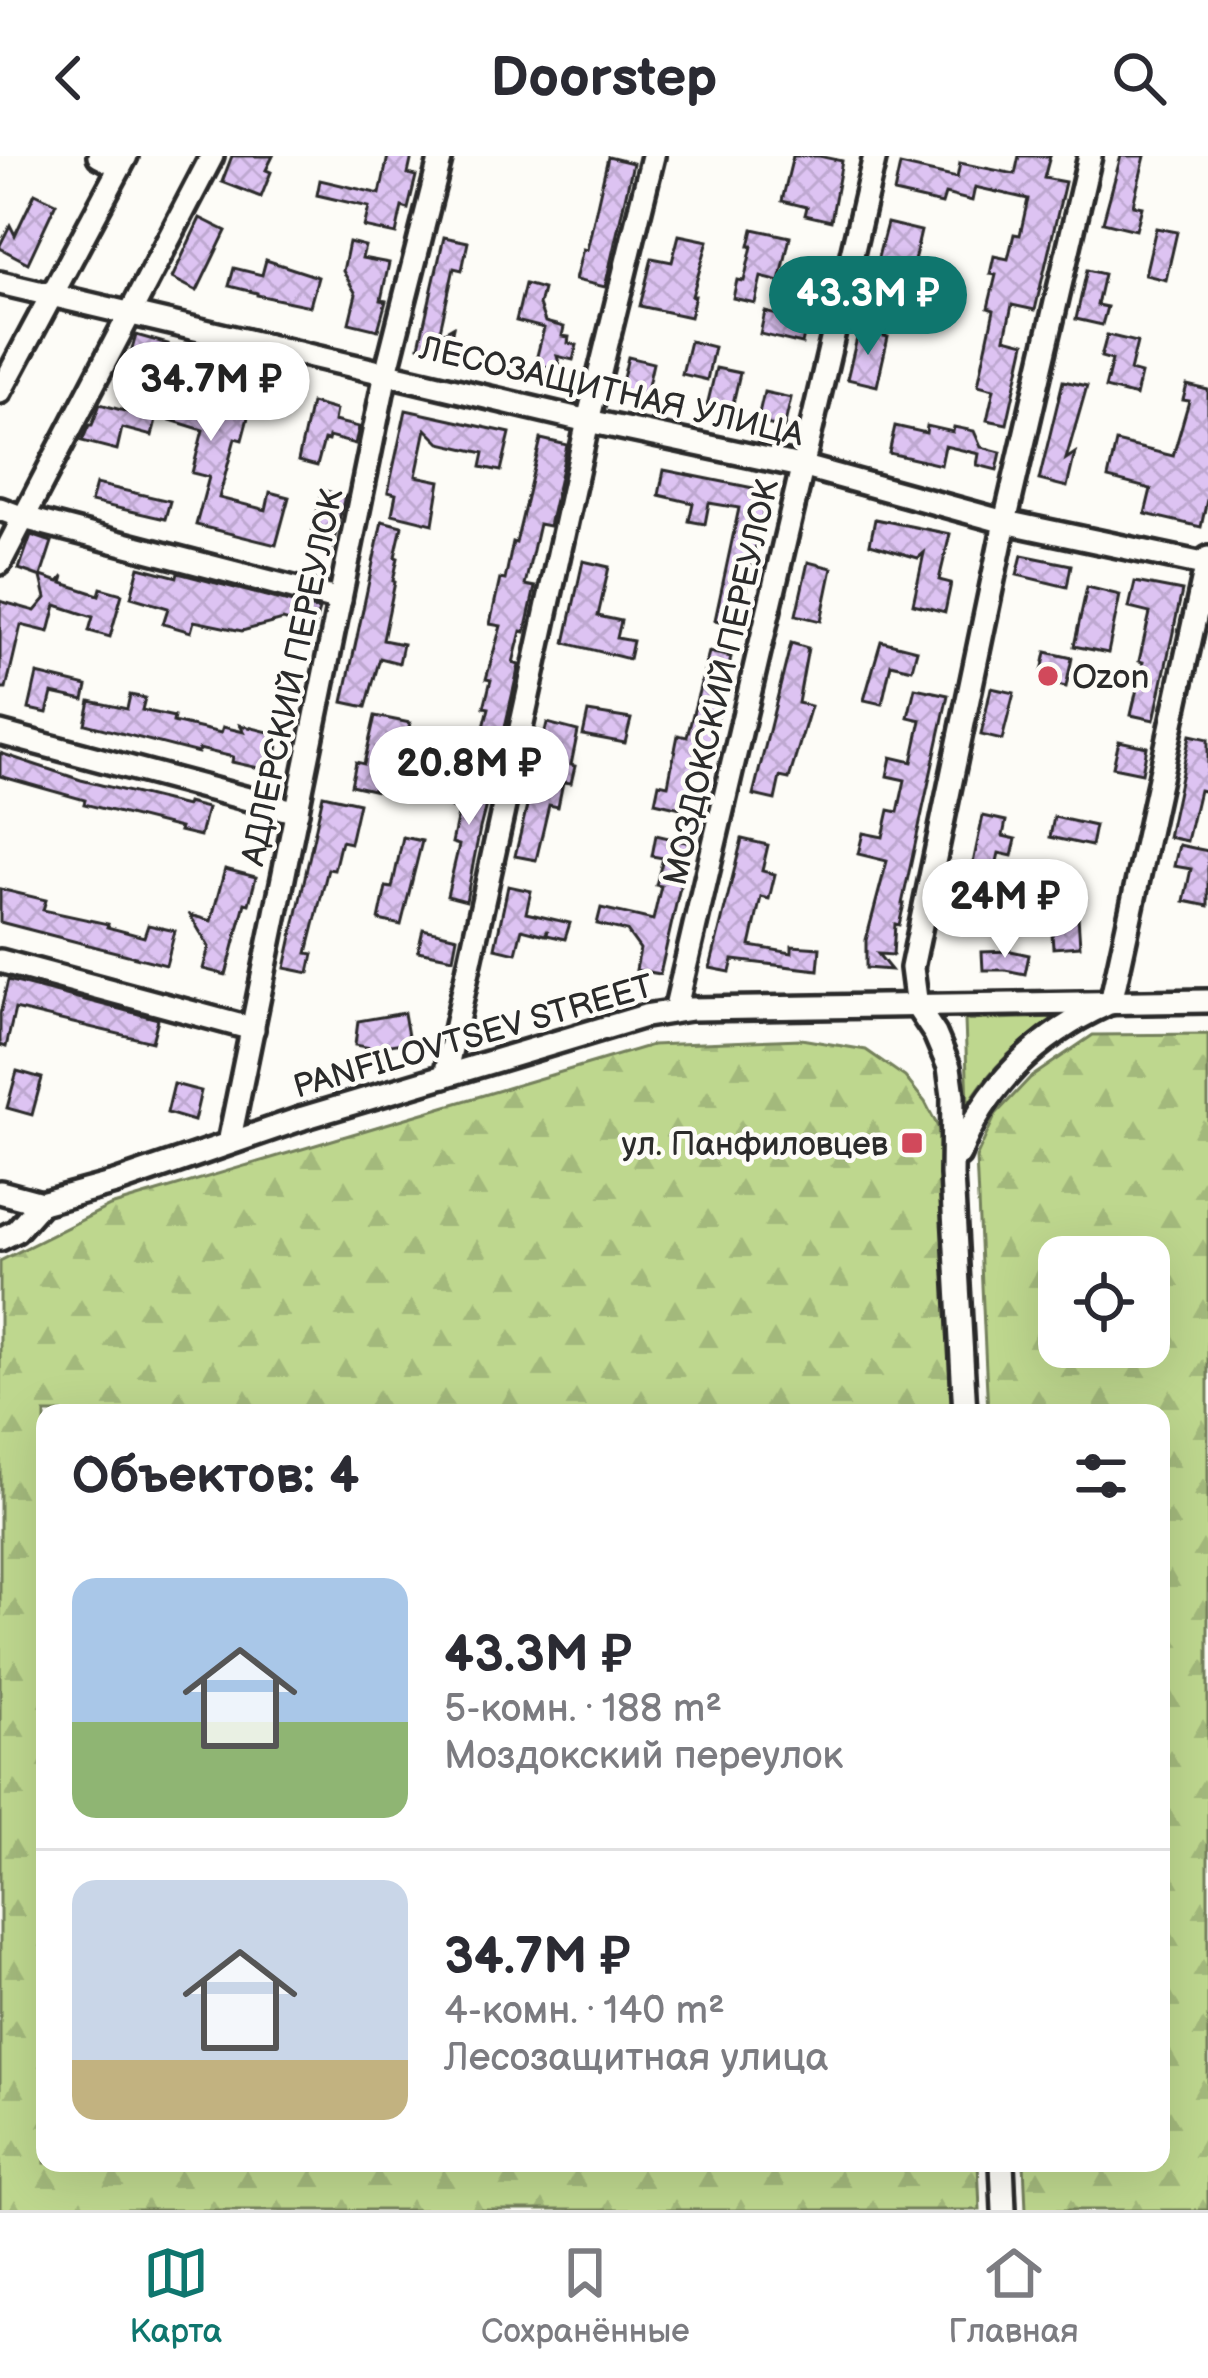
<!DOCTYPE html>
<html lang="ru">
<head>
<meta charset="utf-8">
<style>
  :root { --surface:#fff; --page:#f2f2f3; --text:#2b2b33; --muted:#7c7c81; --line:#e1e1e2; --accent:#0f766e }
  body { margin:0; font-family:"Balsamiq Sans",sans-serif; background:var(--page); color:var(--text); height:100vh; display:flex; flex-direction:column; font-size:45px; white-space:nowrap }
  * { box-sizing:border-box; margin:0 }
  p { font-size:39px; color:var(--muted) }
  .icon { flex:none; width:66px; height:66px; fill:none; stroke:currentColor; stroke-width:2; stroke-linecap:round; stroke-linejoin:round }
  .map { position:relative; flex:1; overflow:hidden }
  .drawer { position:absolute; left:36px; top:1248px; width:1134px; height:768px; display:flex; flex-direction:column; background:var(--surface); border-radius:24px; box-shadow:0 12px 48px #0002 }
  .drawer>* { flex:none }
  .tools { position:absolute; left:1038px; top:1080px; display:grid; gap:24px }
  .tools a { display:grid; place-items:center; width:132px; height:132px; border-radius:24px; background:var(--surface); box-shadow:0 12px 48px #0002; font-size:60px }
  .price { position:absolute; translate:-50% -102px; padding:0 27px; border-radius:42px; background:#fff; color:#222; font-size:39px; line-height:78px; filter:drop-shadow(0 3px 6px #0008) }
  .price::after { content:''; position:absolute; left:50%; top:72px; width:36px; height:27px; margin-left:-18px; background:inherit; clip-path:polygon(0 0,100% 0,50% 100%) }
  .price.current { background:var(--accent); color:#fff }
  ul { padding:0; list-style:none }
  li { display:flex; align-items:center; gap:36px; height:300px; padding:0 36px }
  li+li { border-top:3px solid var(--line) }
  li span { display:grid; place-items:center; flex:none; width:336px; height:240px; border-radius:24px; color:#555 }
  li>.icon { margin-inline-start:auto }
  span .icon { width:144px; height:144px; fill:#fffc; stroke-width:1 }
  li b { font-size:51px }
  h2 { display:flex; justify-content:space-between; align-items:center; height:144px; padding:0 36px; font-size:51px }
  header { display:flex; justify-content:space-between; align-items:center; height:156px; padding:0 36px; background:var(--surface); font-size:54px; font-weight:800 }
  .dock { display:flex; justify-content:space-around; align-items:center; height:168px; border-top:3px solid var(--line); background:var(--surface); font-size:33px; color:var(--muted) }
  .dock a { display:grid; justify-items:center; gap:6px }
  .dock .current { color:var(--accent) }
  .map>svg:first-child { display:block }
</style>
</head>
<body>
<header><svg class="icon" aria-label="back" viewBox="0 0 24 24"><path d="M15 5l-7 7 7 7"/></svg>Doorstep<svg class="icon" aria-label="search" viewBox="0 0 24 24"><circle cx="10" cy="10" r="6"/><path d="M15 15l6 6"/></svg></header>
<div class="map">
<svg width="1208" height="2054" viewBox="0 0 1208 2054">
  <defs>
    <pattern id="forest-firs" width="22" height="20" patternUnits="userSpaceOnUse" patternTransform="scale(3)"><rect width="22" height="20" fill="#bed78e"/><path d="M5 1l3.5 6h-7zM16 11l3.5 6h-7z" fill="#a3b97b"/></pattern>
    <pattern id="building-cross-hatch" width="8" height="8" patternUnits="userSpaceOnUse" patternTransform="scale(3)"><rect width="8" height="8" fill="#ddc3f2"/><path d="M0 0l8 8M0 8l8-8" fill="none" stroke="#bea8d0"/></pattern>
  </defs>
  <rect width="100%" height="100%" fill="#fdfcf7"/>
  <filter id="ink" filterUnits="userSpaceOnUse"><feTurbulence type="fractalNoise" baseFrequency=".00833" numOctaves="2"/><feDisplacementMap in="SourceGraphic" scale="24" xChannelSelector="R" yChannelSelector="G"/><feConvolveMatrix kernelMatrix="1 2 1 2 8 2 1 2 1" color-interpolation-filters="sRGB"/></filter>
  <g filter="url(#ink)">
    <!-- grass -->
    <path fill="#bed78e" stroke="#74815c" stroke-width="3" d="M1058 861C1020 884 991 911 968 948L965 864Z"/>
    <!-- forest -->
    <g fill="url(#forest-firs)" stroke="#74815c" stroke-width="3" fill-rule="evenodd">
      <path d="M1208 878V2054H1026L1024 2007H1161V1257H988L976 1002 996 958 1030 922 1093 879ZM1059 1101H1149V1191H1059Z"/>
      <path d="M801 883 866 894 905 921 925 946 947 988 956 1257H45V2007H978L980 2054H0V1105L110 1050 652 889Z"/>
    </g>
    <!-- building -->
    <g fill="url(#building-cross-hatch)" stroke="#2b2b2b" stroke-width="3">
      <path d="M232 0H273L266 14 271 16 261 41 222 26Z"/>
      <path d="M388 0H412L408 18 416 20 408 53 402 51 396 78 364 71 369 51 317 39 320 24 380 38Z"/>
      <path d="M793 0H819L842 5 831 65 805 59 807 51 782 45Z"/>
      <path d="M1019 0H1050L1044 22 1065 26 1035 154 1012 149 1005 182 1025 187 1007 268 987 264 994 233 978 229 994 154 988 152 996 119 990 118 994 100 1008 103 1014 78 1020 79 1028 43 975 31 972 45 945 38 942 48 894 37 900 9 957 22 960 7 1015 18Z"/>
      <path d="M1121 0H1145L1133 49 1142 51 1136 74 1103 66Z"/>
      <path d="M608 1 633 7 605 131 575 124 583 93 587 94Z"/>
      <path d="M35 37 56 47 28 107 0 92V89L10 69 15 79Z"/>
      <path d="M200 62 226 75 197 135 172 122Z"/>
      <path d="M887 67 921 75 910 122 916 123 908 156 866 147Z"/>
      <path d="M1156 72 1177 76 1166 124 1145 119Z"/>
      <path d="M753 73 790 81 780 126 761 121 755 147 733 142 737 124 744 125 752 90H749Z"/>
      <path d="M679 79 708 85 692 140H695L690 161 640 150 652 102 672 106Z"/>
      <path d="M444 81 468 86 462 114 454 112 439 179 453 171 448 195 419 190Z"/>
      <path d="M349 86 365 90 362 102 389 107 381 144 386 145 378 174 349 167 356 138 343 115Z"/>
      <path d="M266 104 318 121 310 150 257 139V137L229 130 234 112 262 119Z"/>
      <path d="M1087 114 1104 118 1097 149 1107 151 1102 169 1076 163Z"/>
      <path d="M525 128 543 133 539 149 545 166 564 171 562 180 569 181 568 187 577 189 573 204 557 200 561 214 535 208 544 172 516 165Z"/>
      <path d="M765 156 807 166 802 188 760 178Z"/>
      <path d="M859 174 888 181 877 230 847 223Z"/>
      <path d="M136 179 168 188 165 198 208 209 201 237 251 250 242 284 235 282 219 342 266 354 270 336 289 341 276 389 196 369 209 321 192 317 203 274 151 258 156 242 163 245 170 219 161 209 130 200Z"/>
      <path d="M1107 179 1137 186 1130 215 1141 218 1136 240 1105 232 1112 204 1101 201Z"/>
      <path d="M690 185 714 191 707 224 682 218Z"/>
      <path d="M628 201 653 207 645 243 619 239Z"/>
      <path d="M262 212 287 218 278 254 253 248Z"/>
      <path d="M716 212 740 217 731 256 707 250Z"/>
      <path d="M1063 225 1087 230 1066 303 1075 297 1067 331 1039 324Z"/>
      <path d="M1187 229 1208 234V339L1201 371 1145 358 1151 333 1108 322 1116 286 1173 300 1189 245 1183 244Z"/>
      <path d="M764 236 791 242 784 272 757 266Z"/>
      <path d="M311 247 336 254 334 265 359 271 355 288 329 281 328 285 324 284 317 310 298 305Z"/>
      <path d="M100 248 156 264 152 280 122 272 117 294 82 285 89 269H92Z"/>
      <path d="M406 254 510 277 501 315 481 311 484 297 440 287 426 273 416 320 440 325 433 368 392 358 396 338 388 336Z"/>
      <path d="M895 270 926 277 927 270 953 276 954 271 974 275 981 291 1001 296 997 314 977 309 979 298 945 290 941 309 889 297Z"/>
      <path d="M541 283 567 289 549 370 539 368 525 429 535 431 525 476 521 475 513 507 519 509 502 584 482 579 489 552 484 551 491 524 486 523 501 470 490 468 500 423 505 424 513 386 516 387Z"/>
      <path d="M664 314 768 335 761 339 767 340 738 469 715 464 739 352 709 347 705 368 689 365 693 347 659 339Z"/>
      <path d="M96 328 170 345 165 363 91 346Z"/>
      <path d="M322 334 345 340 330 400 308 395Z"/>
      <path d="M875 363 950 378 939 424 951 427 945 456 913 448 924 397 918 402 870 388Z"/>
      <path d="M382 365 402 370 395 401 398 402 393 425 395 426 383 484 403 488 399 507 380 502 366 551 343 546Z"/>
      <path d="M31 379 52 386 41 420 59 426 64 420 62 427 99 439 101 432 122 438 110 481 89 475 93 461 56 449 49 476 21 469 6 533H0V445L35 455 46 442 41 421 19 413Z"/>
      <path d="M1022 399 1071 409 1067 431 1017 419Z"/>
      <path d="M583 405 609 411 598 460 621 465 617 482 633 485 629 503 565 487Z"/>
      <path d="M808 406 832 412 821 465 796 459Z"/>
      <path d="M139 411 177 421 178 417 319 454 313 473 283 464 242 475 194 465 191 476 163 468 168 452 131 441Z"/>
      <path d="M1135 426 1182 435 1154 564 1131 559 1143 506 1139 505 1150 457 1129 452Z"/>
      <path d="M1087 431 1120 439 1108 497 1074 490Z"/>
      <path d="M881 485 917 494 912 513 891 508 882 548 864 544Z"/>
      <path d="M791 487 808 492 798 547 811 550 789 623 780 621 775 644 753 639Z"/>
      <path d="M709 496 731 501 708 604 698 602 690 634 702 637 698 656 655 646 659 627 668 629 678 579 687 581Z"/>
      <path d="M1046 496 1072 502 1066 531 1040 525Z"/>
      <path d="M37 518 87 530 84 544 52 537 47 557 29 553Z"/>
      <path d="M915 532 948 539 902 748H904L899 769 895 768 893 799 878 798 891 814 866 812V784L887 705 858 698 863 677 883 681 889 654 898 656 905 624 887 620 891 601 912 606 921 564 908 561Z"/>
      <path d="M991 532 1014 537 1002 584 981 579Z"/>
      <path d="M130 539 145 542 142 554 174 561 173 566 221 577 223 571 244 576 240 569 281 579 277 594 271 593 267 614 232 606 233 601 199 593 198 597 85 568 90 545 127 553Z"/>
      <path d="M588 556 631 563 625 587 583 579Z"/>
      <path d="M375 560 410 567 405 589H401L390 638 351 629 356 606 364 608Z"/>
      <path d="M547 567 578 575 571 609 575 610 571 627 563 626 558 651 549 649 536 704 515 700Z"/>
      <path d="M1190 579 1208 583V636L1199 634 1187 685 1168 681Z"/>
      <path d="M1119 585 1147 591 1142 617 1113 611Z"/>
      <path d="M0 597 81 624 186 650 187 647 207 652 200 680 179 675 180 672 84 648 85 644 0 620Z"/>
      <path d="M473 609 495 614 480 672 466 745 447 740 459 689 452 687 459 654 451 652 455 634 467 637Z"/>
      <path d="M323 639 359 647 350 687 341 685 334 714 328 713 307 797 313 798 309 817 285 812Z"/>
      <path d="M983 660 1006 665 1003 680 1016 683 1012 700 999 697 990 735 1023 743 1017 769 976 760 982 754 979 712H972Z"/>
      <path d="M1054 661 1095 670 1091 690 1050 681Z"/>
      <path d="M656 679 690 687 660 818 636 814 640 793 627 775 597 768 601 752 653 764 661 730 656 729 663 702 652 700Z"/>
      <path d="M403 681 422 685 401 769 379 764 386 731 392 732Z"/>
      <path d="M742 683 768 689 762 715 775 718 769 743 761 741 750 790 792 797V790L820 792 818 814 733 804 730 816 710 812Z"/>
      <path d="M1179 689 1208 695V750L1184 745 1191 713 1174 710Z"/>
      <path d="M225 713 256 721 249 748 245 747 226 819 203 813 209 791 190 759 211 765Z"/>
      <path d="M508 730 531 735 526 757 570 767 565 783 547 779 548 774 545 779 522 773 516 797 495 792Z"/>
      <path d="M0 733 46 744 43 754 108 768 107 771 144 781 148 769 175 775 166 809 0 766Z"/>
      <path d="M1078 760 1080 790 1053 792 1051 762Z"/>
      <path d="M423 773 457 781 453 802 418 795Z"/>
      <path d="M1011 795 1029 799 1025 818 1005 814H983L982 796Z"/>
      <path d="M8 824 158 863 152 886 15 853 6 891 0 889V858Z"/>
      <path d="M404 857 409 886 371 892 355 889 358 865Z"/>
      <path d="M17 915 42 922 32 959 7 952Z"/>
      <path d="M174 928 201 935 194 965 167 957Z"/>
    </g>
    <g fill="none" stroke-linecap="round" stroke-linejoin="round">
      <defs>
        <g id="minor">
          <path d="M99 0 120 11"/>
          <path d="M0 127 588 265 805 311 1005 366 1208 409"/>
          <path d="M0 236 126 0"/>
          <path d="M0 353 24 362 340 444"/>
          <path d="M0 407 212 0"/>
          <path d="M0 577 297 656"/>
          <path d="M0 805 253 873"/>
          <path d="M1111 847 1208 402"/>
          <path d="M675 855 875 0"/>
          <path d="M445 920 588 265 653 0"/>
          <path d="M229 987 386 217 441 0"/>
          <path d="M959 999C984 931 1039 879 1105 849"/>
          <path d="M0 1036 41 1047"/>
          <path d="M0 1083 16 1075 41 1047 115 1027 303 962 645 860 690 853 1208 845"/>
          <path d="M965 1257 952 1019 953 940 949 911 935 878 917 851 912 812 1005 366 1090 0"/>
          <path d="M1002 2007 1004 2054"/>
        </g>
      </defs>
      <!-- minor casing -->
      <use href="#minor" stroke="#2b2b2b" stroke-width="30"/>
      <!-- minor -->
      <use href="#minor" stroke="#fdfcf7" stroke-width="21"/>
    </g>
  </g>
  <!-- markers -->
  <g fill="#d1495b" stroke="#fdfcf7" stroke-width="4.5">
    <circle cx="1048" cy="520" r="12"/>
    <rect x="900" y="975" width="24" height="24" rx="6"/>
  </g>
  <g text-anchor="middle" stroke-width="9" stroke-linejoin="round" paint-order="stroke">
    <!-- street labels -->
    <g font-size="33" fill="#2b2b2b" stroke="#fdfcf7">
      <text transform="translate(612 234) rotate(13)" y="12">ЛЕСОЗАЩИТНАЯ УЛИЦА</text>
      <text transform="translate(291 521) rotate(-78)" y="12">АДЛЕРСКИЙ ПЕРЕУЛОК</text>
      <text transform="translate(720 526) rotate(-77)" y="12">МОЗДОКСКИЙ ПЕРЕУЛОК</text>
      <text transform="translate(473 879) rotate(-16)" y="12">PANFILOVTSEV STREET</text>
    </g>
    <!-- poi labels -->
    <g font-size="33" fill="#2b2b2b" stroke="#fdfcf7" text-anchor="start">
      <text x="1072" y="532">Ozon</text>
      <text x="888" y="999" text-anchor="end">ул. Панфиловцев</text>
    </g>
  </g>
</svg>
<div class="tools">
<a><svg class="icon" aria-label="locate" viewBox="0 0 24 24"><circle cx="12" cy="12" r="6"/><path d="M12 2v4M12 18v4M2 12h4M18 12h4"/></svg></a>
</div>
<b class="price current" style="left:868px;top:202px">43.3M ₽</b>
<b class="price" style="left:211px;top:288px">34.7M ₽</b>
<b class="price" style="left:469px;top:672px">20.8M ₽</b>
<b class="price" style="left:1005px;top:805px">24M ₽</b>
<section class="drawer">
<h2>Объектов: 4<svg class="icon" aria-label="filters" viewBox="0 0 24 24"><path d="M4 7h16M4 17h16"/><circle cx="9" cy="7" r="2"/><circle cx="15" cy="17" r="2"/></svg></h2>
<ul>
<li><span style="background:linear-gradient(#a9c7e8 60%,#8fb573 0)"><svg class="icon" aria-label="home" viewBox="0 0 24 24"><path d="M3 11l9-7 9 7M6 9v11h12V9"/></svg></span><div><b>43.3M ₽</b><p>5-комн. · 188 m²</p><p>Моздокский переулок</p></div></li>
<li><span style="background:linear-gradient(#c9d6e8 75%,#c2b280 0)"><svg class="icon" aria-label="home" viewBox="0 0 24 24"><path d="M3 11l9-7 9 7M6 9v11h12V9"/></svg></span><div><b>34.7M ₽</b><p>4-комн. · 140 m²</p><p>Лесозащитная улица</p></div></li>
</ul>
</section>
</div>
<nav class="dock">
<a class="current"><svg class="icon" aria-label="map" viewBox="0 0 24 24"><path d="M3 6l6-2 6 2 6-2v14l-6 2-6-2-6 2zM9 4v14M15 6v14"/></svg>Карта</a>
<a><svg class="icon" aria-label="saved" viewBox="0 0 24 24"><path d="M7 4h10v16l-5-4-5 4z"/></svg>Сохранённые</a>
<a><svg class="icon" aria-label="home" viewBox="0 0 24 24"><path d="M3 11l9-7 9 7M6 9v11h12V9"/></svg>Главная</a>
</nav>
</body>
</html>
